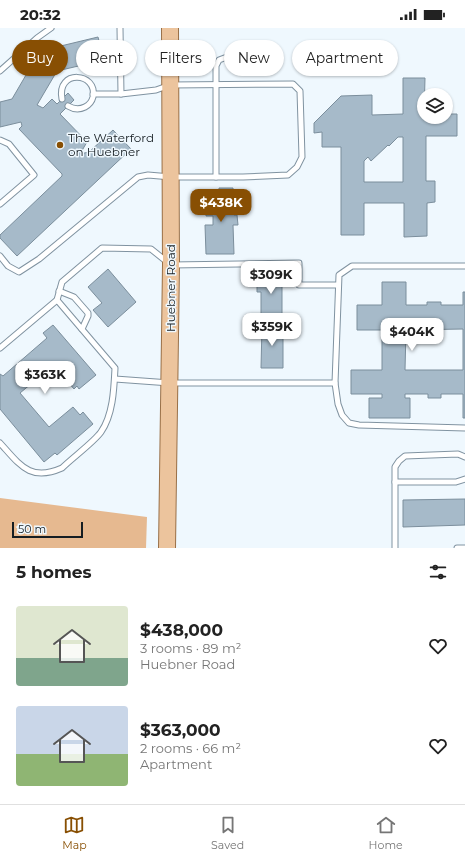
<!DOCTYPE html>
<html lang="en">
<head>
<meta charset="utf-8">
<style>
  :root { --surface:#fff; --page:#f6f6f6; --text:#222; --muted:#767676; --line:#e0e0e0; --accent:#884f03 }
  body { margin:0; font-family:Montserrat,sans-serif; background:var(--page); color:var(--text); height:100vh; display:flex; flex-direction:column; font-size:15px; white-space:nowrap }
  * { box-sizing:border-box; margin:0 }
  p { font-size:13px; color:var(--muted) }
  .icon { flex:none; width:22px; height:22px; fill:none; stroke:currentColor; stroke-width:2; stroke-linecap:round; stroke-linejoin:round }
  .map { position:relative; height:520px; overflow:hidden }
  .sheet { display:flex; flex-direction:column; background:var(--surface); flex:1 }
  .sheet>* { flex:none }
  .guide { position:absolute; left:12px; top:12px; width:441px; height:36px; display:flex; gap:8px }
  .tools { position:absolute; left:417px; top:60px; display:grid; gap:8px }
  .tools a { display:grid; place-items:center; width:36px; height:36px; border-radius:50%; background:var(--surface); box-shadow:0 1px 3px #0004; font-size:20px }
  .scale { position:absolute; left:12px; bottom:10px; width:71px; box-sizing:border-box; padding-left:4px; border:2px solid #151d22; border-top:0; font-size:11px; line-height:14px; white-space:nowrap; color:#151d22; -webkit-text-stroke:3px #eff8fe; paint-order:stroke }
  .price { position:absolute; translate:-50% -34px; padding:0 9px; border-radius:8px; background:#fff; color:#222; font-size:13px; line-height:26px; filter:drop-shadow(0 1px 2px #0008) }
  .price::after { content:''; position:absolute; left:50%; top:24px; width:12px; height:9px; margin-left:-6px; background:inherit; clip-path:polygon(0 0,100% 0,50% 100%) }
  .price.selected { background:var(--accent); color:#fff }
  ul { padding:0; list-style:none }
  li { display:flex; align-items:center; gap:12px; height:100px; padding:0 16px }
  li span { display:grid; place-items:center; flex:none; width:112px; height:80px; border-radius:4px; color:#555 }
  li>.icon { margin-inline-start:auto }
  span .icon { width:48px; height:48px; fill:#fffc; stroke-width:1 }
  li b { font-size:17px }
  h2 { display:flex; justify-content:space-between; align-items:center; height:48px; padding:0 16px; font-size:17px }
  .chip { padding:0 14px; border-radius:18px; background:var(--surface); box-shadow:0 1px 3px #0004; font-size:14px; line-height:36px }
  .chip.selected { background:var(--accent); color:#fff }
  .status { display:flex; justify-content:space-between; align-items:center; height:28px; padding:0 20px; background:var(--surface); direction:ltr }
  .status svg { height:11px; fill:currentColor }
  .dock { display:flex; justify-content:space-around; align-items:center; height:56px; border-top:1px solid var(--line); background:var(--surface); font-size:11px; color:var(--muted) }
  .dock a { display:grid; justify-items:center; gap:2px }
  .dock .selected { color:var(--accent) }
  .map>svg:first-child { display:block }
</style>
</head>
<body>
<div class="status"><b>20:32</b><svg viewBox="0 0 49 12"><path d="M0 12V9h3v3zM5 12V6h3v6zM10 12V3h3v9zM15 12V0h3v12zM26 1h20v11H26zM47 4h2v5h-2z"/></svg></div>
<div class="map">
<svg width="465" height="520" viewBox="0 0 465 520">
  <rect width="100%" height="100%" fill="#eff8fe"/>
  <!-- green -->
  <path fill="#e6b990" d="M0 470 147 489 146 520H0Z"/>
  <!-- building -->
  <g fill="#a6bac9" stroke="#7b8e9c" fill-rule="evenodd">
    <path d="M98 9 104 32 57 43 37 77 43 80 52 71 57 76 68 65 74 72 60 86 87 114 80 126 89 124 113 102 131 121 17 228 0 210V207L62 148V146L19 101 22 98 21 94 0 99V74L12 71 40 23Z"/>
    <path d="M403 50H425L424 89H446V86H457V108H426V153H435V174L427 175V208L404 209V175H364V207H341V119H322V104L314 105V95L341 68 372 67V87L403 86ZM398 109H403V154H364V133L368 129 371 133 388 117 389 118Z"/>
    <path d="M219 160H233L234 187H237L238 197H233L234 226H206L205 197H213V188H206V170L219 169Z"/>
    <path d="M108 241 136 274 108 299 93 282 102 275 88 259Z"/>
    <path d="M257 244H282V293H261V264H257Z"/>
    <path d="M382 254H406V277H427V274H441V277H463V264H465V390H463V366H441V370H428V366H405V370H410V390H369V370H382V366H351V342H382V302H357V277H382ZM463 301V342H405L406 302Z"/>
    <path d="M53 297 96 347 79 361 77 358 74 361 54 337 20 365 49 399 73 379 80 387 83 384 93 396 57 427 55 425 44 434 0 381V346L3 348 47 310 43 305Z"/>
    <path d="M262 298H283V340H261Z"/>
    <path d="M465 471V497L403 499V472Z"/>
  </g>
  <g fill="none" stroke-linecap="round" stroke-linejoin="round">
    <defs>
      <g id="service">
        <path d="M120 0 121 66"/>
        <path d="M0 43 37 10 51 0"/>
        <path d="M62 71C56 41 98 44 93 69 92 73 89 77 85 79 79 82 73 81 68 78"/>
        <path d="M0 112 9 116 34 147 0 176"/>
        <path d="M216 149V38L219 32 227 29 272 27"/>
        <path d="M0 228 8 238 19 244 39 231 138 149 148 147 171 149H243L288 147 297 139 302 129 300 63 293 56 170 57 156 62 121 66H93"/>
        <path d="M465 238H352L339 247 335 355 338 376 342 387 349 395 359 397 465 400"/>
        <path d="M59 263 74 269 88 285V288L82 301"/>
        <path d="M57 272 62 254 102 220 151 221 171 237 299 235V257H338"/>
        <path d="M0 320 57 272 115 340C114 361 113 387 101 404 94 414 72 430 62 440 30 454 20 437 0 415"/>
        <path d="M115 351 170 355H335"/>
        <path d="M395 454H456L465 451"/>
        <path d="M395 520V439L399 433 405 428 458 426 465 429"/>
        <path d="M457 520H465"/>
      </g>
      <path id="primary" d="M167 520 171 237 170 0"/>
    </defs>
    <!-- service casing -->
    <use href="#service" stroke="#8093a1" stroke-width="7"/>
    <!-- primary casing -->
    <use href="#primary" stroke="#997048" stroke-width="18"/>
    <!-- service -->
    <use href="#service" stroke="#fff" stroke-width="5"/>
    <!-- primary -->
    <use href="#primary" stroke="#ecc49d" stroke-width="16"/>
  </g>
  <!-- markers -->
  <circle fill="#884f03" stroke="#eff8fe" stroke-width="1.5" cx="60" cy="117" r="4"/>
  <g text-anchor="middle" stroke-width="3" stroke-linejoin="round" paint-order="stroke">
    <!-- poi labels -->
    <g font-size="12" fill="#151d22" stroke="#eff8fe" text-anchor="start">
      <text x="68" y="114">The Waterford<tspan x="68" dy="14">on Huebner</tspan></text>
    </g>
    <!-- street labels -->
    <g font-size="12" fill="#151d22" stroke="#eff8fe">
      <text transform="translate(171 260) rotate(-90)" y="4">Huebner Road</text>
    </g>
  </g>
</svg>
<div class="tools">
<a><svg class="icon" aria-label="layers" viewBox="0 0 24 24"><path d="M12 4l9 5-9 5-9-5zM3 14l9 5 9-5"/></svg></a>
</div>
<div class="scale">50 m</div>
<b class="price selected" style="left:221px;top:195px">$438K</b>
<b class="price" style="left:271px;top:267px">$309K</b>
<b class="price" style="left:272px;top:319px">$359K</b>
<b class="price" style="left:412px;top:324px">$404K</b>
<b class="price" style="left:45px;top:367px">$363K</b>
<div class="guide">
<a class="chip selected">Buy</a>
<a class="chip">Rent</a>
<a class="chip">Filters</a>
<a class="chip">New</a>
<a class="chip">Apartment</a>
</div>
</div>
<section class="sheet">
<h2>5 homes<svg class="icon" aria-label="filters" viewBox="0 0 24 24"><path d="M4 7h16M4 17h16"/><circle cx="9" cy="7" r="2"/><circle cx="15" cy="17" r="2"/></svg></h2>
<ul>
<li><span style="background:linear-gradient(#dfe7d0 65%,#7fa58c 0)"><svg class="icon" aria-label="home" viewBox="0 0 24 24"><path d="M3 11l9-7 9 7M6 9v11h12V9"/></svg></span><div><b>$438,000</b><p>3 rooms · 89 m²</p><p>Huebner Road</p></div><svg class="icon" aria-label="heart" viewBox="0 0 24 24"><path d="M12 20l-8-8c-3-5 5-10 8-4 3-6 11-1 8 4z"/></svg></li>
<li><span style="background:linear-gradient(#c9d6e8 60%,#8fb573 0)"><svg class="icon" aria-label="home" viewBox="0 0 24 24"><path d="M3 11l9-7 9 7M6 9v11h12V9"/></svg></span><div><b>$363,000</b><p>2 rooms · 66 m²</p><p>Apartment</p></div><svg class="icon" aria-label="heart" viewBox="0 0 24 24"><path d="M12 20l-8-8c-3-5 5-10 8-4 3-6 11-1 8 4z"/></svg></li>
</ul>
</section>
<nav class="dock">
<a class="selected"><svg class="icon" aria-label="map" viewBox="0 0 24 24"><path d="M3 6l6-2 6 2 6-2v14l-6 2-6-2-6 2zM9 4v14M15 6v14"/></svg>Map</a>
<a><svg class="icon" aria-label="saved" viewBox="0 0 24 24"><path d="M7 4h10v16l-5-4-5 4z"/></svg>Saved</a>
<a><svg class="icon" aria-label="home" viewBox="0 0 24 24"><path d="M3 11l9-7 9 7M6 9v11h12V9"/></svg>Home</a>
</nav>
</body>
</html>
